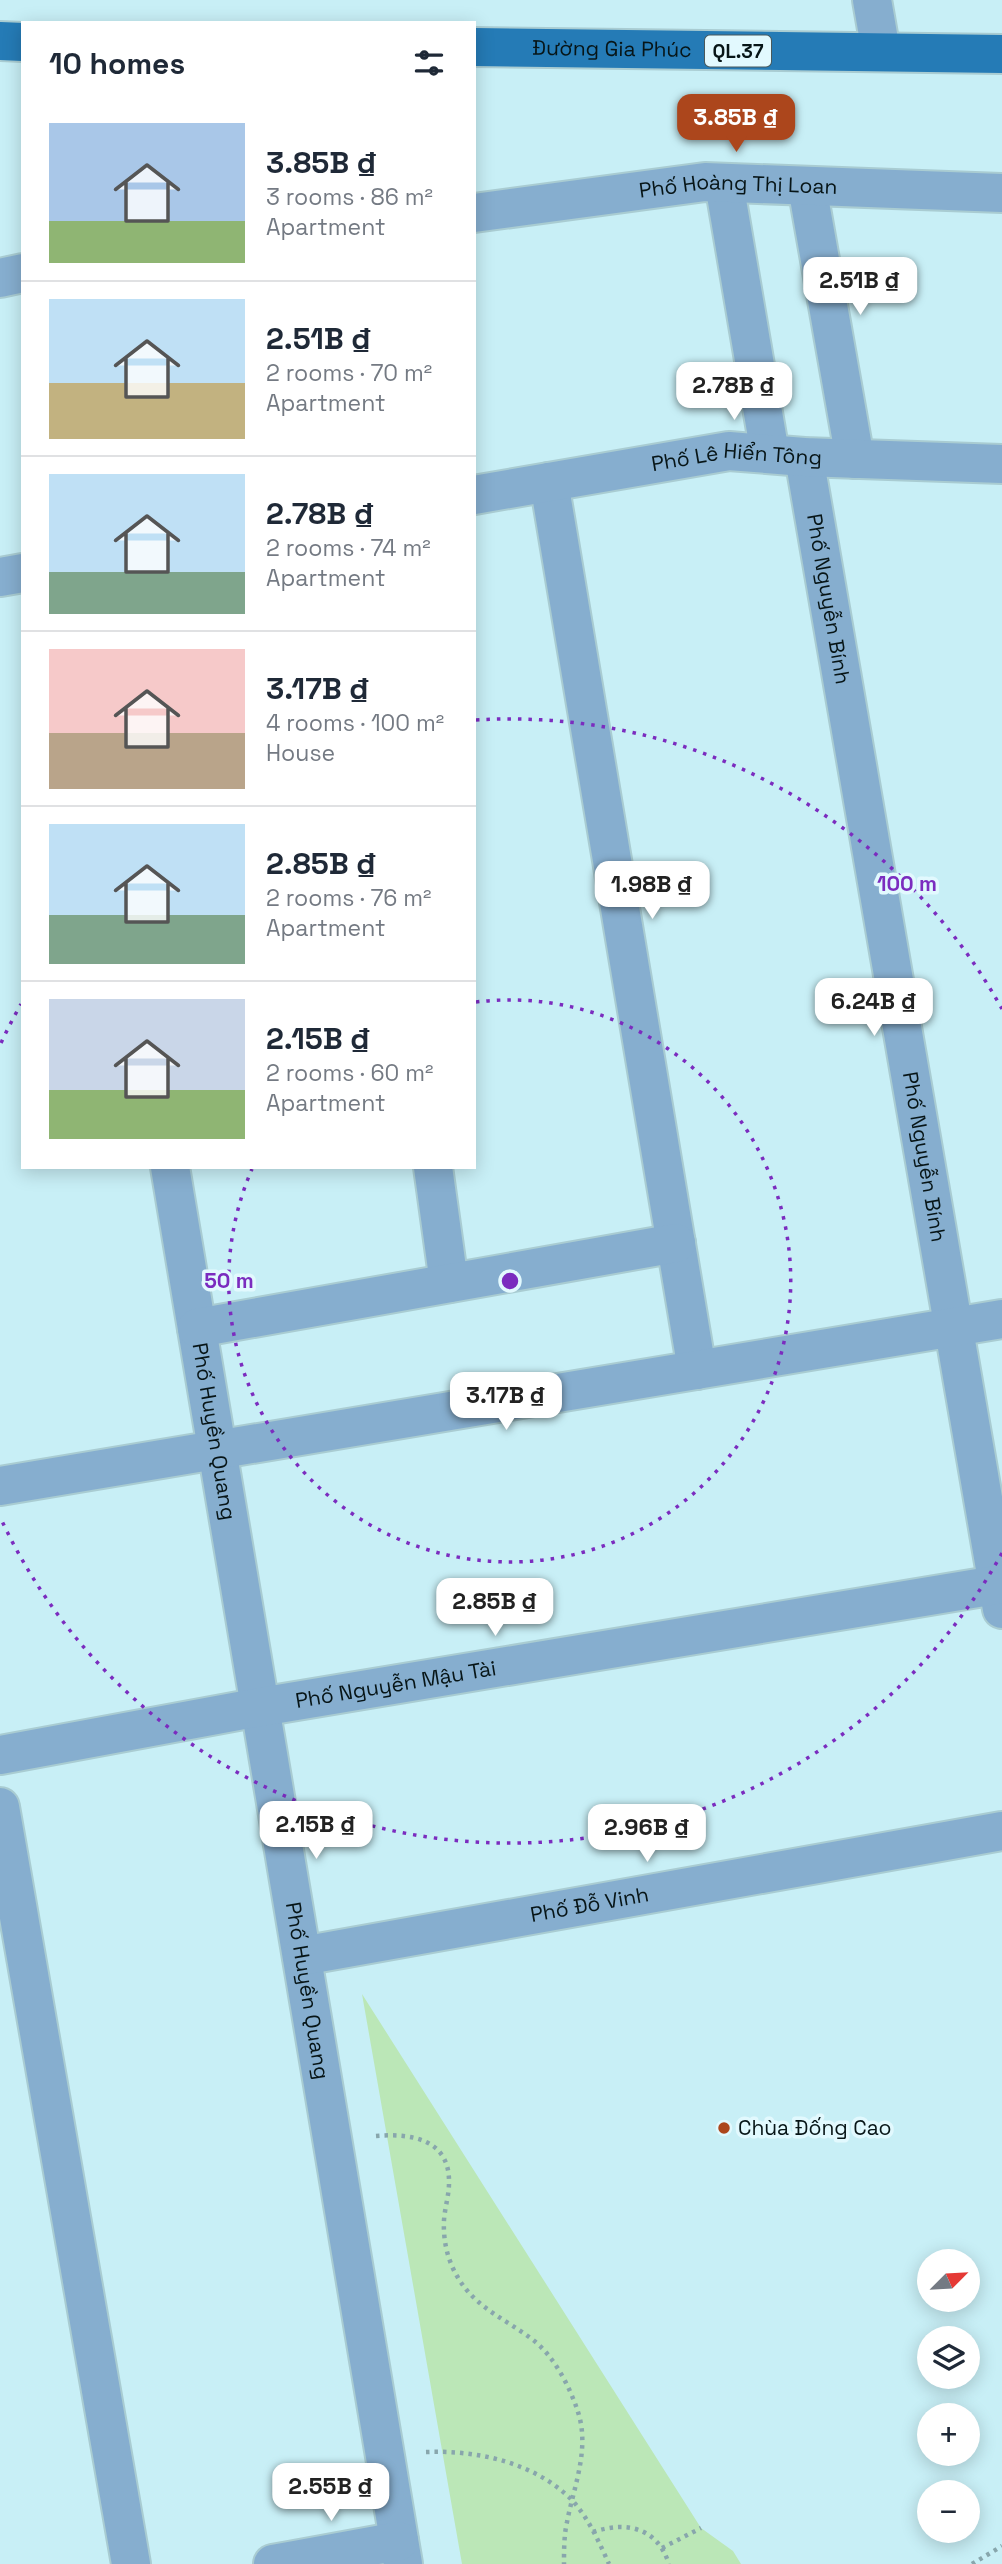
<!DOCTYPE html>
<html lang="en">
<head>
<meta charset="utf-8">
<style>
  :root { --surface:#fff; --page:#f2f2f3; --text:#1f2937; --muted:#747a83; --line:#e0e1e3; --accent:#ac461c }
  body { margin:0; font-family:"Space Grotesk",sans-serif; background:var(--page); color:var(--text); height:100vh; display:flex; flex-direction:column; font-size:26px; white-space:nowrap }
  * { box-sizing:border-box; margin:0 }
  p { font-size:23px; color:var(--muted) }
  .icon { flex:none; width:38px; height:38px; fill:none; stroke:currentColor; stroke-width:2; stroke-linecap:round; stroke-linejoin:round }
  .map { position:relative; flex:1; overflow:hidden }
  .drawer { position:absolute; left:21px; top:21px; width:455px; height:1148px; display:flex; flex-direction:column; background:var(--surface); border-radius:0px; box-shadow:0 4px 18px #0003 }
  .drawer>* { flex:none }
  .needle { width:46px; rotate:66deg }
  .fabs { position:absolute; left:917px; top:2249px; display:grid; gap:14px }
  .fabs a { display:grid; place-items:center; width:63px; height:63px; border-radius:50%; background:var(--surface); box-shadow:0 4px 18px #0003; font-size:35px }
  .price { position:absolute; translate:-50% -60px; padding:0 16px; border-radius:14px; background:#fff; color:#222; font-size:23px; line-height:46px; filter:drop-shadow(0 2px 4px #0008) }
  .price::after { content:''; position:absolute; left:50%; top:42px; width:21px; height:16px; margin-left:-10px; background:inherit; clip-path:polygon(0 0,100% 0,50% 100%) }
  .price.active { background:var(--accent); color:#fff }
  ul { padding:0; list-style:none }
  li { display:flex; align-items:center; gap:21px; height:175px; padding:0 28px }
  li+li { border-top:2px solid var(--line) }
  li span { display:grid; place-items:center; flex:none; width:196px; height:140px; border-radius:0px; color:#555 }
  li>.icon { margin-inline-start:auto }
  span .icon { width:84px; height:84px; fill:#fffc; stroke-width:1 }
  li b { font-size:30px }
  h2 { display:flex; justify-content:space-between; align-items:center; height:84px; padding:0 28px; font-size:30px }
  .map>svg:first-child { display:block }
</style>
</head>
<body>
<div class="map">
<svg width="1002" height="2564" viewBox="0 0 1002 2564">
  <rect width="100%" height="100%" fill="#c8eff6"/>
  <!-- green -->
  <path fill="#bbe7b7" d="M362 1994 701 2528 733 2551 741 2564H462Z"/>
  <g fill="none" stroke-linecap="round" stroke-linejoin="round">
    <defs>
      <g id="minor">
        <path d="M872 0 881 52"/>
        <path d="M724 183 770 454"/>
        <path d="M807 186 855 459"/>
        <path id="s1" d="M474 213 705 182 1002 193"/>
        <path d="M0 278 23 273"/>
        <path id="s2" d="M804 457 1002 1609"/>
        <path d="M549 482 697 1370"/>
        <path id="s3" d="M474 495 729 451 804 457 1002 464"/>
        <path d="M0 577 23 573"/>
        <path id="s4" d="M170 1167 403 2564"/>
        <path d="M433 1167 449 1283"/>
        <path d="M197 1328 676 1243"/>
        <path d="M0 1486 1002 1319"/>
        <path id="s5" d="M0 1755 260 1707 1002 1584"/>
        <path d="M0 1807 131 2564"/>
        <path id="s6" d="M302 1956 1002 1831"/>
        <path d="M273 2564 399 2541"/>
      </g>
      <g id="major">
        <path d="M0 41 23 42"/>
        <path id="s7" d="M474 47 1002 54"/>
      </g>
    </defs>
    <!-- minor casing -->
    <use href="#minor" stroke="#a9ccd2" stroke-width="42"/>
    <!-- major casing -->
    <use href="#major" stroke="#a9ccd2" stroke-width="42"/>
    <!-- path -->
    <g stroke="#88a6ac" stroke-width="4.5" stroke-dasharray="3.5 5" stroke-linecap="butt">
      <path d="M376 2136C411 2133 450 2139 449 2183 449 2195 445 2207 444 2220 443 2239 447 2259 457 2276 475 2308 506 2319 533 2340 554 2356 570 2387 578 2412 590 2449 574 2486 567 2522 564 2535 564 2550 564 2564"/>
      <path d="M426 2452C477 2450 533 2462 571 2499 588 2517 599 2542 609 2564"/>
      <path d="M593 2532C626 2521 657 2527 669 2564"/>
      <path d="M662 2548 701 2528"/>
      <path d="M972 2564 1002 2546"/>
    </g>
    <!-- minor -->
    <use href="#minor" stroke="#86aecf" stroke-width="38"/>
    <!-- major -->
    <use href="#major" stroke="#257bb6" stroke-width="38"/>
  </g>
  <!-- distance rings -->
  <g fill="none" stroke="#7b2cbf" stroke-width="3.5" stroke-dasharray="3.5 7">
    <path d="M476 1002A281 281 0 1 1 252 1169"/>
    <path d="M1002 1553A562 562 0 0 1 1 1519M1 1043A562 562 0 0 1 21 1004M476 720A562 562 0 0 1 1002 1009"/>
  </g>
  <!-- markers -->
  <circle fill="#ac461c" stroke="#e2f9fe" stroke-width="2.5" cx="724" cy="2128" r="7"/>
  <g text-anchor="middle" stroke-width="7" stroke-linejoin="round" paint-order="stroke">
    <!-- shield labels -->
    <rect fill="#e2f9fe" stroke="#49595c" stroke-width="2" x="705" y="35.5" width="66" height="31" rx="5"/>
    <g font-size="19" font-weight="bold" fill="#071517">
      <text x="738" y="58">QL.37</text>
    </g>
    <!-- street labels -->
    <g font-size="21" fill="#071517" stroke="#e2f9fe">
      <text dy="7" stroke="none"><textPath href="#s7" startOffset="138">Đường Gia Phúc</textPath></text>
      <text dy="7" stroke="none"><textPath href="#s1" startOffset="266">Phố Hoàng Thị Loan</textPath></text>
      <text dy="7" stroke="none"><textPath href="#s3" startOffset="266">Phố Lê Hiển Tông</textPath></text>
      <text dy="7" stroke="none"><textPath href="#s2" startOffset="144">Phố Nguyễn Bính</textPath></text>
      <text dy="7" stroke="none"><textPath href="#s2" startOffset="710">Phố Nguyễn Bính</textPath></text>
      <text dy="7" stroke="none"><textPath href="#s4" startOffset="268">Phố Huyền Quang</textPath></text>
      <text dy="7" stroke="none"><textPath href="#s5" startOffset="402">Phố Nguyễn Mậu Tài</textPath></text>
      <text dy="7" stroke="none"><textPath href="#s6" startOffset="292">Phố Đỗ Vinh</textPath></text>
      <text dy="7" stroke="none"><textPath href="#s4" startOffset="835">Phố Huyền Quang</textPath></text>
    </g>
    <!-- poi labels -->
    <g font-size="21" fill="#071517" stroke="#e2f9fe" text-anchor="start">
      <text x="738" y="2135">Chùa Đống Cao</text>
    </g>
  </g>
  <circle cx="510" cy="1281" r="10" fill="#7b2cbf" stroke="#e2f9fe" stroke-width="3.5"/>
  <g font-size="21" text-anchor="middle" font-weight="bold" fill="#7b2cbf" stroke="#e2f9fe" stroke-width="7" stroke-linejoin="round" paint-order="stroke">
    <text x="907" y="891">100 m</text>
    <text x="229" y="1288">50 m</text>
  </g>
</svg>
<div class="fabs">
<a><svg class="needle" viewBox="-14 -14 28 28"><path d="M0-13l5 13h-10z" fill="#e53935"/><path d="M0 13l5-13h-10z" fill="#747a83"/></svg></a>
<a><svg class="icon" aria-label="layers" viewBox="0 0 24 24"><path d="M12 4l9 5-9 5-9-5zM3 14l9 5 9-5"/></svg></a>
<a>+</a>
<a>−</a>
</div>
<b class="price active" style="left:736px;top:154px">3.85B ₫</b>
<b class="price" style="left:860px;top:317px">2.51B ₫</b>
<b class="price" style="left:734px;top:422px">2.78B ₫</b>
<b class="price" style="left:652px;top:921px">1.98B ₫</b>
<b class="price" style="left:874px;top:1038px">6.24B ₫</b>
<b class="price" style="left:506px;top:1432px">3.17B ₫</b>
<b class="price" style="left:495px;top:1638px">2.85B ₫</b>
<b class="price" style="left:316px;top:1861px">2.15B ₫</b>
<b class="price" style="left:647px;top:1864px">2.96B ₫</b>
<b class="price" style="left:331px;top:2523px">2.55B ₫</b>
<section class="drawer">
<h2>10 homes<svg class="icon" aria-label="filters" viewBox="0 0 24 24"><path d="M4 7h16M4 17h16"/><circle cx="9" cy="7" r="2"/><circle cx="15" cy="17" r="2"/></svg></h2>
<ul>
<li><span style="background:linear-gradient(#a9c7e8 70%,#8fb573 0)"><svg class="icon" aria-label="home" viewBox="0 0 24 24"><path d="M3 11l9-7 9 7M6 9v11h12V9"/></svg></span><div><b>3.85B ₫</b><p>3 rooms · 86 m²</p><p>Apartment</p></div></li>
<li><span style="background:linear-gradient(#bfe0f5 60%,#c2b280 0)"><svg class="icon" aria-label="home" viewBox="0 0 24 24"><path d="M3 11l9-7 9 7M6 9v11h12V9"/></svg></span><div><b>2.51B ₫</b><p>2 rooms · 70 m²</p><p>Apartment</p></div></li>
<li><span style="background:linear-gradient(#bfe0f5 70%,#7fa58c 0)"><svg class="icon" aria-label="home" viewBox="0 0 24 24"><path d="M3 11l9-7 9 7M6 9v11h12V9"/></svg></span><div><b>2.78B ₫</b><p>2 rooms · 74 m²</p><p>Apartment</p></div></li>
<li><span style="background:linear-gradient(#f6c9c9 60%,#b9a48a 0)"><svg class="icon" aria-label="home" viewBox="0 0 24 24"><path d="M3 11l9-7 9 7M6 9v11h12V9"/></svg></span><div><b>3.17B ₫</b><p>4 rooms · 100 m²</p><p>House</p></div></li>
<li><span style="background:linear-gradient(#bfe0f5 65%,#7fa58c 0)"><svg class="icon" aria-label="home" viewBox="0 0 24 24"><path d="M3 11l9-7 9 7M6 9v11h12V9"/></svg></span><div><b>2.85B ₫</b><p>2 rooms · 76 m²</p><p>Apartment</p></div></li>
<li><span style="background:linear-gradient(#c9d6e8 65%,#8fb573 0)"><svg class="icon" aria-label="home" viewBox="0 0 24 24"><path d="M3 11l9-7 9 7M6 9v11h12V9"/></svg></span><div><b>2.15B ₫</b><p>2 rooms · 60 m²</p><p>Apartment</p></div></li>
</ul>
</section>
</div>
</body>
</html>
